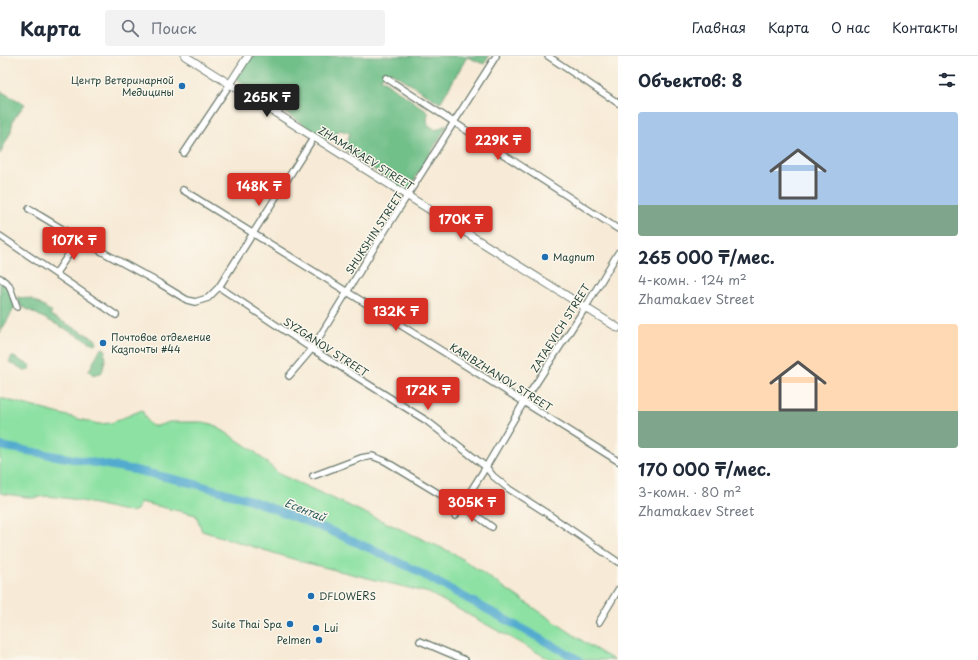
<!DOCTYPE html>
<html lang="ru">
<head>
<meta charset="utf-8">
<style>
  :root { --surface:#fff; --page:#f2f2f3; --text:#1f2937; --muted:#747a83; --line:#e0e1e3; --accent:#d93025 }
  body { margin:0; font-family:"Playpen Sans",sans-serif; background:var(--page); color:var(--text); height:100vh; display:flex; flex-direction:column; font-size:15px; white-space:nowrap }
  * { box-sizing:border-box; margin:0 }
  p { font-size:13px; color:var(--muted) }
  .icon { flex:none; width:22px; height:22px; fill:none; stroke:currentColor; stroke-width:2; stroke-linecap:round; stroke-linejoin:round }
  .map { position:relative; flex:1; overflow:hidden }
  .side { display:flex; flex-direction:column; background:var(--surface); width:360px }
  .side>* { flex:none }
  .price { position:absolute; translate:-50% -34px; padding:0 9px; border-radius:4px; background:var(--accent); color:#fff; font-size:13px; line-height:26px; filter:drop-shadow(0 1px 2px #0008) }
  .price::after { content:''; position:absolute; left:50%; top:24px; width:12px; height:9px; margin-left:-6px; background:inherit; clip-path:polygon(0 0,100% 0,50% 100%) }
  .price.on { background:#222; color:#fff }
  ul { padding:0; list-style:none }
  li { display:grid; align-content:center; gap:8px; height:212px; padding:0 20px }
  li span { display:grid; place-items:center; height:124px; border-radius:4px; color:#555 }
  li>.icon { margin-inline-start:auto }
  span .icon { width:72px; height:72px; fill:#fffc; stroke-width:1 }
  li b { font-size:17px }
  h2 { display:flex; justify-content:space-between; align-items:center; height:48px; padding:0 20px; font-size:17px }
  header { display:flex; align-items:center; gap:24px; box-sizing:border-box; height:56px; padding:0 20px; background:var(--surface); border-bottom:1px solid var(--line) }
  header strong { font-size:19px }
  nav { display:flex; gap:22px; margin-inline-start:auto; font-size:14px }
  .search { width:280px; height:36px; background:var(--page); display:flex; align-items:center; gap:10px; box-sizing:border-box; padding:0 14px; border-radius:4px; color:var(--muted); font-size:15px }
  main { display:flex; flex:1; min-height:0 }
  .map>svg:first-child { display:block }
</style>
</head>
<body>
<header>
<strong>Карта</strong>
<div class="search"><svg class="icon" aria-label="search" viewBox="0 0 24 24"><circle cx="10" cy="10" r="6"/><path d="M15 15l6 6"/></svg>Поиск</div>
<nav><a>Главная</a><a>Карта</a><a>О нас</a><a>Контакты</a></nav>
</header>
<main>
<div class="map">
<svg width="618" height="604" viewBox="0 0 618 604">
  <rect width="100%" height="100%" fill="#fbf7ec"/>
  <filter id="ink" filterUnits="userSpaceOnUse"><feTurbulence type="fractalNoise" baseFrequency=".025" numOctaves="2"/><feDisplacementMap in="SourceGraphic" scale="8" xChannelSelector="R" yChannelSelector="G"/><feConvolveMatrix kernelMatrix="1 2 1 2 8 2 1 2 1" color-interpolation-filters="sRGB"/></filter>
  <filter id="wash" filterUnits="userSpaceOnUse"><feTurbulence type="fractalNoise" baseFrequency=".012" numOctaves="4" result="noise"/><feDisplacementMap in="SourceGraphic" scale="16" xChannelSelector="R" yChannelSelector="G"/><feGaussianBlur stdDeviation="0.9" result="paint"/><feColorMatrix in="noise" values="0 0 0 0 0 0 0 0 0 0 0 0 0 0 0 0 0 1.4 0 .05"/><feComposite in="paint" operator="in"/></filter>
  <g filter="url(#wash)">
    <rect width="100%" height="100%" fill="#f7ead6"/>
    <!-- green -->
    <path fill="#8ce1a3" stroke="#568f6c" d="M0 342 98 368 111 367 142 354 147 365 152 370H157L169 366H202L212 368 225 376 254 395 279 418 455 498 590 590 614 604H551L429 537 303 506 202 475 196 459 140 446 137 454 130 456 72 443 47 440 32 442 0 437Z"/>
    <!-- forest -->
    <g fill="#71bf89" stroke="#487e5e">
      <path d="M251 0H489L484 8 467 1 440 47 391 16 380 22 428 56 427 68 436 74 448 68 407 136 344 93 350 77 340 74 328 85 236 23Z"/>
      <path d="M0 35 25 48 13 64 11 75 0 98Z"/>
      <path d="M0 225 7 230 15 251 0 277Z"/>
      <path d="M17 241 32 243 52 256 50 259 95 283 97 287 94 288 21 250Z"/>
      <path d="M103 292 106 294 104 298 106 300 103 313 101 317 93 319 89 315 99 295Z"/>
      <path d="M12 300 31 310 30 313 26 315 9 306Z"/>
    </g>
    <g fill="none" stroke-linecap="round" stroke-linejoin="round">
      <!-- river -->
      <path stroke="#52aacf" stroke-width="8" d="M0 390 135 414 199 429 248 443 331 475 371 493 415 514 579 604"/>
    </g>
  </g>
  <g filter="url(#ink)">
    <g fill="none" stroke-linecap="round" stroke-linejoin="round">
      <defs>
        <g id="minor">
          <path d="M548 0 618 47"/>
          <path d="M386 22 618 173"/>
          <path d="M184 97 230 28"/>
          <path d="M183 134C328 224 474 314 618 405"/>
          <path d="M29 153 79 183 159 227 187 244 195 246 208 242 219 231 314 81"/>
          <path d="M0 180 116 259"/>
          <path d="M56 217 79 183"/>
          <path d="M0 222 9 229 17 251"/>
          <path d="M219 231 312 293 427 365 486 411 493 420 509 433 545 456 618 506"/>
          <path d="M289 320 312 293 374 192 496 0"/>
          <path d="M313 420 361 402 372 400 385 405 461 451"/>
          <path d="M462 449 492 471"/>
          <path d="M455 460 486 411 524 346 585 252 618 197"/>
          <path d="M599 566 618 534"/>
          <path d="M420 585 465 604"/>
        </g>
        <g id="tertiary">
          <path d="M185 0 618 272"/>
          <path d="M230 28 248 0"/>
        </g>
      </defs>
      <!-- minor casing -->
      <use href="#minor" stroke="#6b7a6d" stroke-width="8"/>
      <!-- tertiary casing -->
      <use href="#tertiary" stroke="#6b7a6d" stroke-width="9"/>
      <!-- minor -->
      <use href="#minor" stroke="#fff" stroke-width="5.5"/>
      <!-- tertiary -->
      <use href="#tertiary" stroke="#fff" stroke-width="7"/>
    </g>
  </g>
  <!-- markers -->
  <g fill="#1f6fb2" stroke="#fbf7ec" stroke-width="1.5">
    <circle cx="182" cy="30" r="4"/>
    <circle cx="545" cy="201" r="4"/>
    <circle cx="103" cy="287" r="4"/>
    <circle cx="311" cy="540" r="4"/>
    <circle cx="290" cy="568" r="4"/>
    <circle cx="316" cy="572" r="4"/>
    <circle cx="319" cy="584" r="4"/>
  </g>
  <g text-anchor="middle" stroke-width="3" stroke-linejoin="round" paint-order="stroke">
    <!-- poi labels -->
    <g font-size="10" fill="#1f3d34" stroke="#fbf7ec" text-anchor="start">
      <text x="174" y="28" text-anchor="end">Центр Ветеринарной<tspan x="174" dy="12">Медицины</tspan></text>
      <text x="553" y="205">Magnum</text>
      <text x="111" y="285">Почтовое отделение<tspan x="111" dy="12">Казпочты #44</tspan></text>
      <text x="319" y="544">DFLOWERS</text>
      <text x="282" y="572" text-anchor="end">Suite Thai Spa</text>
      <text x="324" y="576">Lui</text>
      <text x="311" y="588" text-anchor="end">Pelmen</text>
    </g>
    <!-- street labels -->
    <g font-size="10" fill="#1f3d34" stroke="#fbf7ec">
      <text transform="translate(366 102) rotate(32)" y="4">ZHAMAKAEV STREET</text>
      <text transform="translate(374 177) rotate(-57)" y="4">SHUKSHIN STREET</text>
      <text transform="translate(560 272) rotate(-58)" y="4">ZATAEVICH STREET</text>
      <text transform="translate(326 291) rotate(33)" y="4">SYZGANOV STREET</text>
      <text transform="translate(501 321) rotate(32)" y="4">KARIBZHANOV STREET</text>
    </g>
    <!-- water labels -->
    <g font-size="11" font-style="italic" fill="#2e5e62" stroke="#fbf7ec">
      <text transform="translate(305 454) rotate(22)" y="4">Есентай</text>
    </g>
  </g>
</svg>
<b class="price on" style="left:267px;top:62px">265K ₸</b>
<b class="price" style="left:498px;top:105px">229K ₸</b>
<b class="price" style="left:259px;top:151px">148K ₸</b>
<b class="price" style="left:461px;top:184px">170K ₸</b>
<b class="price" style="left:74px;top:205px">107K ₸</b>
<b class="price" style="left:396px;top:276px">132K ₸</b>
<b class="price" style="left:428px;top:355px">172K ₸</b>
<b class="price" style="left:472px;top:467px">305K ₸</b>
</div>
<section class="side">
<h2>Объектов: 8<svg class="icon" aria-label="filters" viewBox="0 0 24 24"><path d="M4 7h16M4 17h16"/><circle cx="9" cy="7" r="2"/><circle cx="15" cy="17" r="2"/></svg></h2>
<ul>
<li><span style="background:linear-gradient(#a9c7e8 75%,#7fa58c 0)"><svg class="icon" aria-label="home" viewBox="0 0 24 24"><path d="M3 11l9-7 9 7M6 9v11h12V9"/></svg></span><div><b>265 000 ₸/мес.</b><p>4-комн. · 124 m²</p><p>Zhamakaev Street</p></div></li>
<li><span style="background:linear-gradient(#ffd9b3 70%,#7fa58c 0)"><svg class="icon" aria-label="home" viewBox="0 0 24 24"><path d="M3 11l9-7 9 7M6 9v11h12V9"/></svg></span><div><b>170 000 ₸/мес.</b><p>3-комн. · 80 m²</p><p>Zhamakaev Street</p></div></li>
</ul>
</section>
</main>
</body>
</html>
